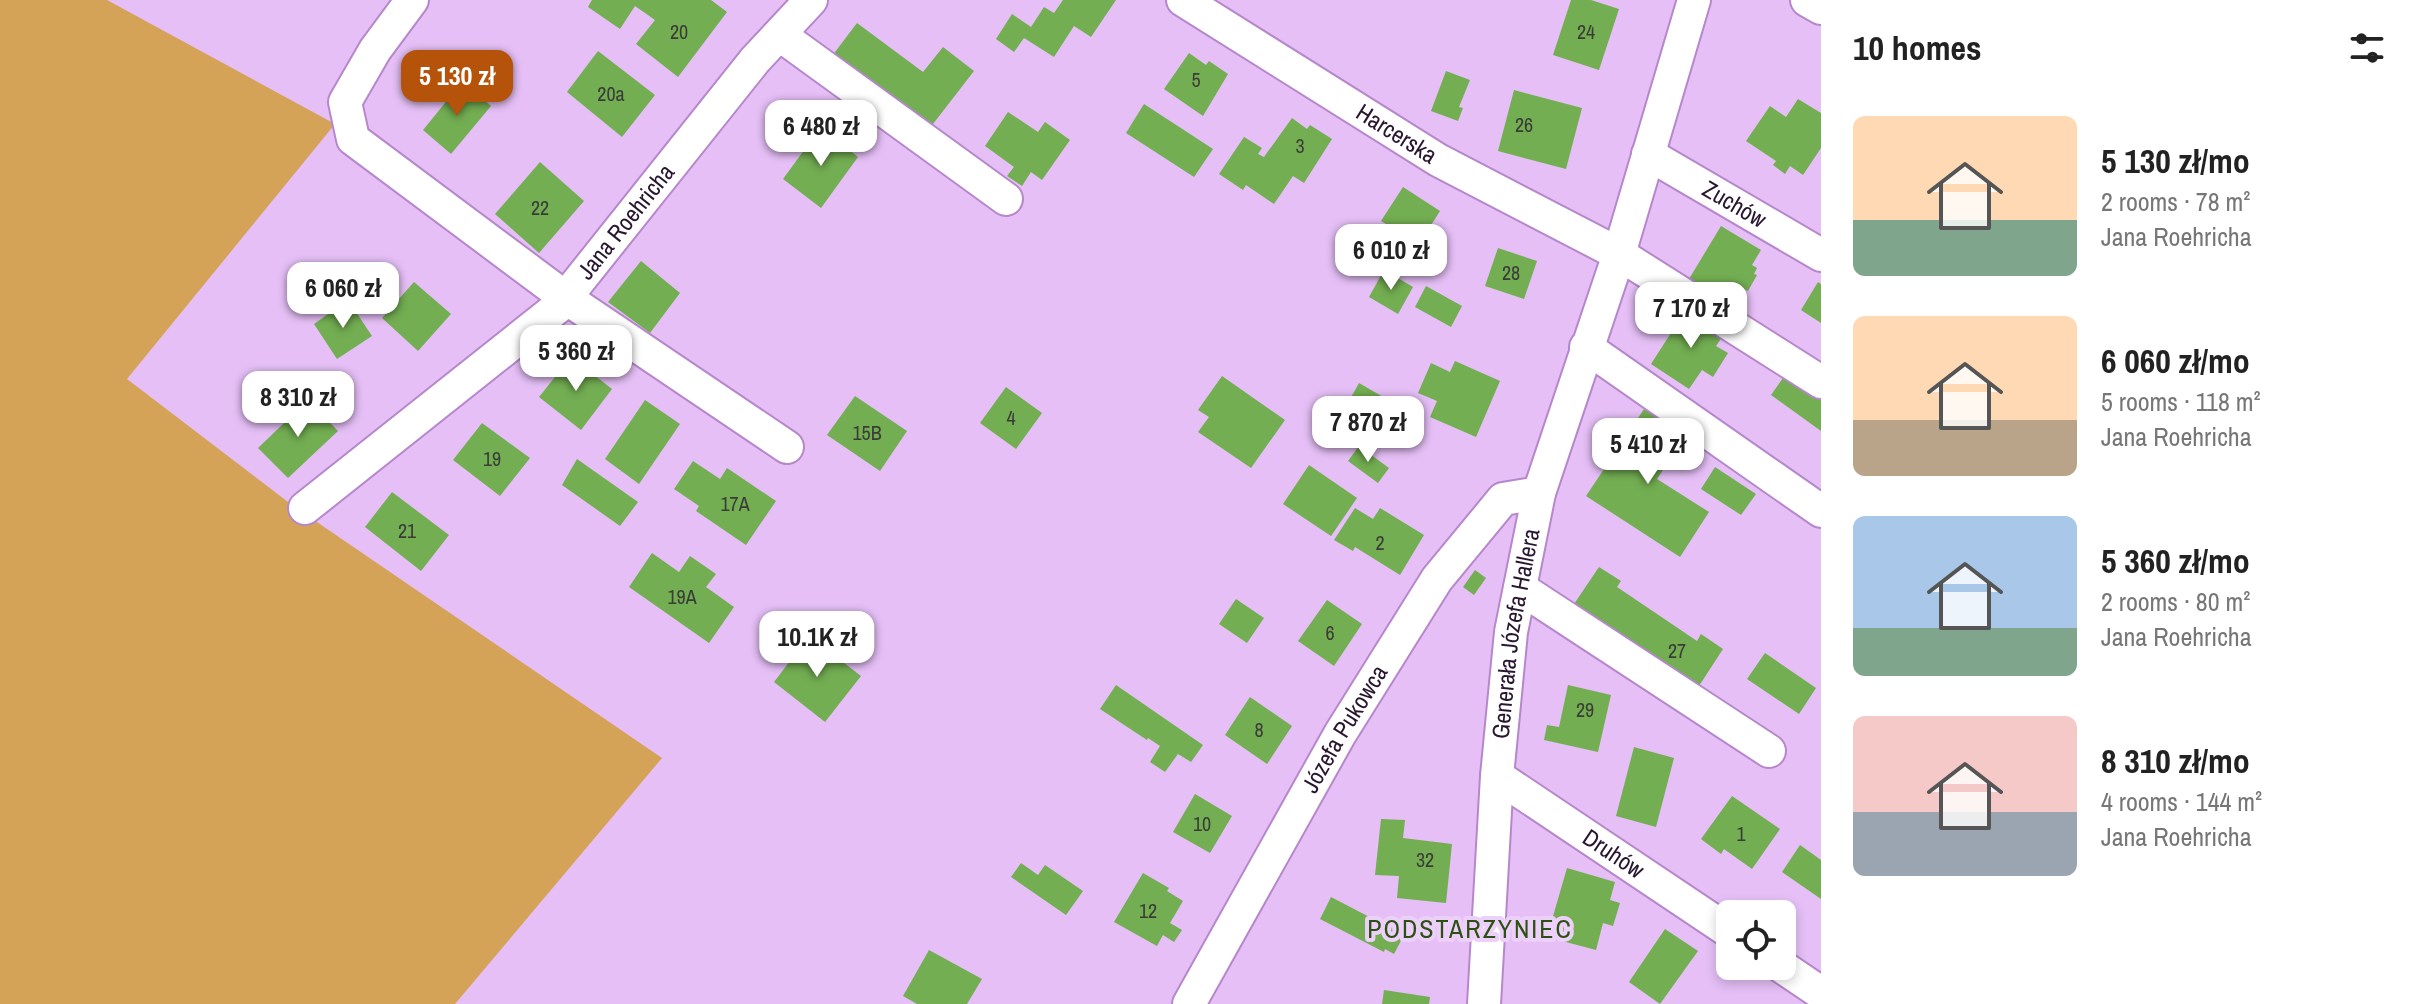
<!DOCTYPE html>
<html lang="en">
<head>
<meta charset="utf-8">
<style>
  :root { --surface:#fff; --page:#f2f2f2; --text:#222; --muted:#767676; --accent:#b45309 }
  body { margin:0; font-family:"Archivo Narrow",sans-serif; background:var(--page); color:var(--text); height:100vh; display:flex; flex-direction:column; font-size:30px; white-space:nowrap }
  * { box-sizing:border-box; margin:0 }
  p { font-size:26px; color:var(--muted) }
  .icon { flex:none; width:44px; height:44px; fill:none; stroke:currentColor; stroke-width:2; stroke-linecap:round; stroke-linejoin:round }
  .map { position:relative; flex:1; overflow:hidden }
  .sheet { display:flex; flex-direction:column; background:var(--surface); width:600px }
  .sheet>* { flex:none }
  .buttons { position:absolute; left:1716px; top:900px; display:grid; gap:16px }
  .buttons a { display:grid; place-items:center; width:80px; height:80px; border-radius:12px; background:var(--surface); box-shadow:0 4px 12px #0003; font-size:40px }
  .price { position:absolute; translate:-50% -68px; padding:0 18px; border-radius:16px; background:#fff; color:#222; font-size:26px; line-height:52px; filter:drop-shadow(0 2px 4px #0008) }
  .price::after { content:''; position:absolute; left:50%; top:48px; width:24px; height:18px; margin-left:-12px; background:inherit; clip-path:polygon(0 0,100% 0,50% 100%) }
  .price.active { background:var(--accent); color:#fff }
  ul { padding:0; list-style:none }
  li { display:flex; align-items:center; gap:24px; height:200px; padding:0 32px }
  li span { display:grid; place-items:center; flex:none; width:224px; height:160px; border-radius:12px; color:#555 }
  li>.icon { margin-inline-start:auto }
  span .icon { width:96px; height:96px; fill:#fffc; stroke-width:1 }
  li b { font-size:34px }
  h2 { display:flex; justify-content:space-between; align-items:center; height:96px; padding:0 32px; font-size:34px }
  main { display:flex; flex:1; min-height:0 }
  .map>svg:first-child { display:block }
</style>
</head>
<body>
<main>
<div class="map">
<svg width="1821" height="1004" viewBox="0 0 1821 1004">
  <rect width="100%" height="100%" fill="#e5bff6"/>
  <!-- green -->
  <path fill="#d5a357" d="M0 0H107L335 124 127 379 292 505 662 758 455 1004H0Z"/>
  <!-- building -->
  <g fill="#73ae52">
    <path d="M592 0H711L727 12 678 77 636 44 655 20 635 6 620 29 588 7Z"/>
    <path d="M1063 0H1116L1091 37 1074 26 1054 57 1024 38 1014 52 996 39 1012 14 1031 27 1044 7 1054 13Z"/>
    <path d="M1571 0H1591L1619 9 1599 70 1553 55Z"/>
    <path d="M857 23 923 72 943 47 974 71 926 133 829 60Z"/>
    <path d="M598 51 655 95 622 137 567 92Z"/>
    <path d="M1189 53 1206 65 1209 61 1228 74 1203 116 1164 89Z"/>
    <path d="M1446 71 1470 80 1459 107 1463 108 1458 121 1431 111Z"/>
    <path d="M463 81 491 106 451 154 423 130Z"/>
    <path d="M1514 90 1582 108 1566 169 1498 151Z"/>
    <path d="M1798 99 1821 113V148L1803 175 1790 166 1785 174 1773 165 1776 161 1746 141 1770 106 1786 117Z"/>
    <path d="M1144 104 1213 149 1194 177 1126 133Z"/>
    <path d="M1008 112 1038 132 1045 122 1070 140 1042 180 1031 172 1022 186 1007 176 1014 167 985 146Z"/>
    <path d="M1292 118 1307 129 1310 125 1332 139 1304 183 1293 176 1274 204 1246 185 1243 190 1219 174 1244 137 1262 148 1258 154 1264 157Z"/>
    <path d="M821 127 858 157 821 208 783 179Z"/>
    <path d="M540 162 584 201 539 253 495 214Z"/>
    <path d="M1403 187 1440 211 1419 244 1381 221Z"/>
    <path d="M1721 226 1761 250 1752 265 1757 268 1754 274 1757 275 1748 291 1739 286 1726 308 1686 284Z"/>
    <path d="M1498 248 1537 261 1524 299 1485 286Z"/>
    <path d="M641 261 680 293 650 333 608 302Z"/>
    <path d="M1384 270 1413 287 1398 314 1369 297Z"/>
    <path d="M414 282 451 314 418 351 382 318Z"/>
    <path d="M1818 282 1821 284V323L1801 310Z"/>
    <path d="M1426 286 1462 306 1451 327 1415 307Z"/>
    <path d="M348 300 372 336 337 359 314 324Z"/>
    <path d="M1687 308 1725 333 1716 346 1728 353 1713 377 1702 370 1689 389 1651 364Z"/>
    <path d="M571 357 612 389 581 430 539 397Z"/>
    <path d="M1455 361 1500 381 1476 437 1430 417 1437 401 1418 393 1431 363 1450 372Z"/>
    <path d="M1788 371 1821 394V431L1771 395Z"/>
    <path d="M1222 376 1285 420 1251 468 1198 432 1209 417 1198 410Z"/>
    <path d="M1359 383 1397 405 1386 423 1349 401Z"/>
    <path d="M1006 387 1042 413 1016 449 980 423Z"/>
    <path d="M855 396 907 431 880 471 827 435Z"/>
    <path d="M308 400 338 431 288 478 258 448Z"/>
    <path d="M645 400 680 424 639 484 605 459Z"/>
    <path d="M1644 409 1685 436 1657 479 1709 512 1680 557 1586 496Z"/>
    <path d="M482 423 530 458 500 496 453 460Z"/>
    <path d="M1359 446 1389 468 1378 483 1348 461Z"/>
    <path d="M577 459 638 502 620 526 562 485Z"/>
    <path d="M693 461 720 479 727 468 776 501 746 545 696 511 699 506 674 489Z"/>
    <path d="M1309 465 1357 498 1331 536 1283 504Z"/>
    <path d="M1715 467 1756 494 1741 515 1701 489Z"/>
    <path d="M392 492 449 535 421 571 365 527Z"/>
    <path d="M1355 508 1373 519 1380 508 1424 535 1400 575 1355 547 1353 551 1334 540Z"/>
    <path d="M652 553 679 572 690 556 716 574 706 587 734 607 709 643 629 587Z"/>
    <path d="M1599 567 1621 581 1617 587 1697 641 1701 634 1723 649 1697 689 1570 610Z"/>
    <path d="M1475 570 1486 578 1474 595 1463 587Z"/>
    <path d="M1236 599 1264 618 1247 643 1219 624Z"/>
    <path d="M1327 600 1362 624 1334 666 1298 641Z"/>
    <path d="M809 636 861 676 825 722 774 682Z"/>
    <path d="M1765 653 1816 688 1799 714 1747 679Z"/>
    <path d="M1116 685 1203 745 1191 762 1178 754 1165 772 1150 762 1160 746 1148 738 1147 740 1100 709Z"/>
    <path d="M1568 685 1611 695 1598 752 1544 740 1547 725 1559 727Z"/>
    <path d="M1250 697 1292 726 1267 764 1225 735Z"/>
    <path d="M1634 747 1674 758 1656 827 1616 816Z"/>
    <path d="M1195 794 1232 816 1210 853 1173 832Z"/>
    <path d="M1732 796 1780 829 1752 869 1724 849 1721 854 1701 839Z"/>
    <path d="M1381 819 1405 820 1403 838 1452 844 1446 903 1397 898 1399 876 1375 875Z"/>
    <path d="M1800 845 1821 860V899L1782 872Z"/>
    <path d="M1021 863 1038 875 1045 865 1083 891 1066 915 1011 877Z"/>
    <path d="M1567 868 1615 882 1610 900 1620 903 1613 926 1603 923 1596 950 1547 937Z"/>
    <path d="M1143 873 1169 888 1167 891 1183 901 1170 923 1182 930 1174 942 1163 935 1157 946 1114 922Z"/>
    <path d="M1331 897 1404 935 1394 954 1385 949 1384 952 1320 919Z"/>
    <path d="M1665 929 1698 951 1660 1004 1629 982Z"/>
    <path d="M929 950 982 979 967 1004H917L903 996Z"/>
    <path d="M1384 990 1430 997 1429 1004H1382Z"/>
  </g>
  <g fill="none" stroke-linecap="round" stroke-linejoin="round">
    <defs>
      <g id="minor">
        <path d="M412 0 375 50 345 102 353 139 566 298 787 447"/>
        <path id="s1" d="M1183 0 1438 160 1619 254 1821 382"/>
        <path d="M1807 0 1821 8"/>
        <path d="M780 35 1006 199"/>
        <path id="s2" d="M1648 154 1821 255"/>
        <path d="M1586 347 1821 511"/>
        <path id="s3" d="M305 508 558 307 755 60 811 0"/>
        <path d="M1520 588 1769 751"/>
        <path id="s4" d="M1497 776 1730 932"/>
        <path d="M1781 966 1821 993"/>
        <path id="s5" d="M1189 1004 1340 734 1437 579 1503 499 1539 493"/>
        <path id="s6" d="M1484 1004 1497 776 1511 632 1539 493 1619 254 1694 0"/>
      </g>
    </defs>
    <!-- minor casing -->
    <use href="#minor" stroke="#b687ca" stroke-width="36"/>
    <!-- minor -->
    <use href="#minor" stroke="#fff" stroke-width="32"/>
  </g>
  <g text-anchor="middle" stroke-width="8" stroke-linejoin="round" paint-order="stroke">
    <!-- number labels -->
    <g font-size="20" fill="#3b3c38">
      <text x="679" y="39">20</text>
      <text x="1586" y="39">24</text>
      <text x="1196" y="87">5</text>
      <text x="611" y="101">20a</text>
      <text x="1524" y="132">26</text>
      <text x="1300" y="153">3</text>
      <text x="540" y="215">22</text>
      <text x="1511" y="280">28</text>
      <text x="1011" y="425">4</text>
      <text x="867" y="440">15B</text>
      <text x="492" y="466">19</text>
      <text x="735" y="511">17A</text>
      <text x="407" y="538">21</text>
      <text x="1380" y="550">2</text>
      <text x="682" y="604">19A</text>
      <text x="1330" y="640">6</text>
      <text x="1677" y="658">27</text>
      <text x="1585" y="717">29</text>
      <text x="1259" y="737">8</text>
      <text x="1202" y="831">10</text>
      <text x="1741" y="841">1</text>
      <text x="1425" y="867">32</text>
      <text x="1148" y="918">12</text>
    </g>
    <!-- street labels -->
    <g font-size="24" fill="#281630" stroke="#edd0fa">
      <text dy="8" stroke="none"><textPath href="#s1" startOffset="252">Harcerska</textPath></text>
      <text dy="8" stroke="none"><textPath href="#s2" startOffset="100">Zuchów</textPath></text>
      <text dy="8" stroke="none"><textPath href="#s3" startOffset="432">Jana Roehricha</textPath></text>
      <text dy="8" stroke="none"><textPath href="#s6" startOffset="372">Generała Józefa Hallera</textPath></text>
      <text dy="8" stroke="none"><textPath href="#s5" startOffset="316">Józefa Pukowca</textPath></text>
      <text dy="8" stroke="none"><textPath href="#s4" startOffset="140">Druhów</textPath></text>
    </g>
    <!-- neighbourhood labels -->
    <g font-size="26" letter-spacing="2" fill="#2b5012" stroke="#edd0fa">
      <text x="1470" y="938">PODSTARZYNIEC</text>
    </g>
  </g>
</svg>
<div class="buttons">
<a><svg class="icon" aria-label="locate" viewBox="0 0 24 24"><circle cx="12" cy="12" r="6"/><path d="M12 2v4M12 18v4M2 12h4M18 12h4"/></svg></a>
</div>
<b class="price active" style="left:457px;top:118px">5 130 zł</b>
<b class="price" style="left:821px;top:168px">6 480 zł</b>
<b class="price" style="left:1391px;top:292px">6 010 zł</b>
<b class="price" style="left:343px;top:330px">6 060 zł</b>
<b class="price" style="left:1691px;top:350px">7 170 zł</b>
<b class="price" style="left:576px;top:393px">5 360 zł</b>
<b class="price" style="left:298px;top:439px">8 310 zł</b>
<b class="price" style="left:1368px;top:464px">7 870 zł</b>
<b class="price" style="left:1648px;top:486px">5 410 zł</b>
<b class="price" style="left:817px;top:679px">10.1K zł</b>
</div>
<section class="sheet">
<h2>10 homes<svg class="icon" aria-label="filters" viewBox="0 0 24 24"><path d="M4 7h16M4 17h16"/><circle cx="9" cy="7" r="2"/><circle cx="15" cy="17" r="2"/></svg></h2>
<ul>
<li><span style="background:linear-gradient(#ffd9b3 65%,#7fa58c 0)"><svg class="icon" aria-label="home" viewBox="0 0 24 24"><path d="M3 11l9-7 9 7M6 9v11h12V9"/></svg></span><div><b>5 130 zł/mo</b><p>2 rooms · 78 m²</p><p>Jana Roehricha</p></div></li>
<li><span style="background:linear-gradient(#ffd9b3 65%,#b9a48a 0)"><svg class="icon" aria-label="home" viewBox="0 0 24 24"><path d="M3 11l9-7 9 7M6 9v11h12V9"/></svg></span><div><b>6 060 zł/mo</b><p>5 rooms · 118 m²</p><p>Jana Roehricha</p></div></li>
<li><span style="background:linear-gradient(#a9c7e8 70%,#7fa58c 0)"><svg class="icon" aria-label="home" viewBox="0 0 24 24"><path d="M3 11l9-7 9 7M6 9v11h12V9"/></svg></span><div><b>5 360 zł/mo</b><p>2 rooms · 80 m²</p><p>Jana Roehricha</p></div></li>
<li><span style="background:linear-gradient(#f6c9c9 60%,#9aa5b1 0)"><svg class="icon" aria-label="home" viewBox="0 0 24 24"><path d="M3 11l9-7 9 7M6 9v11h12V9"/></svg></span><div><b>8 310 zł/mo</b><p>4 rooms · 144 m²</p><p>Jana Roehricha</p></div></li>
</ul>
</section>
</main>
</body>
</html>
